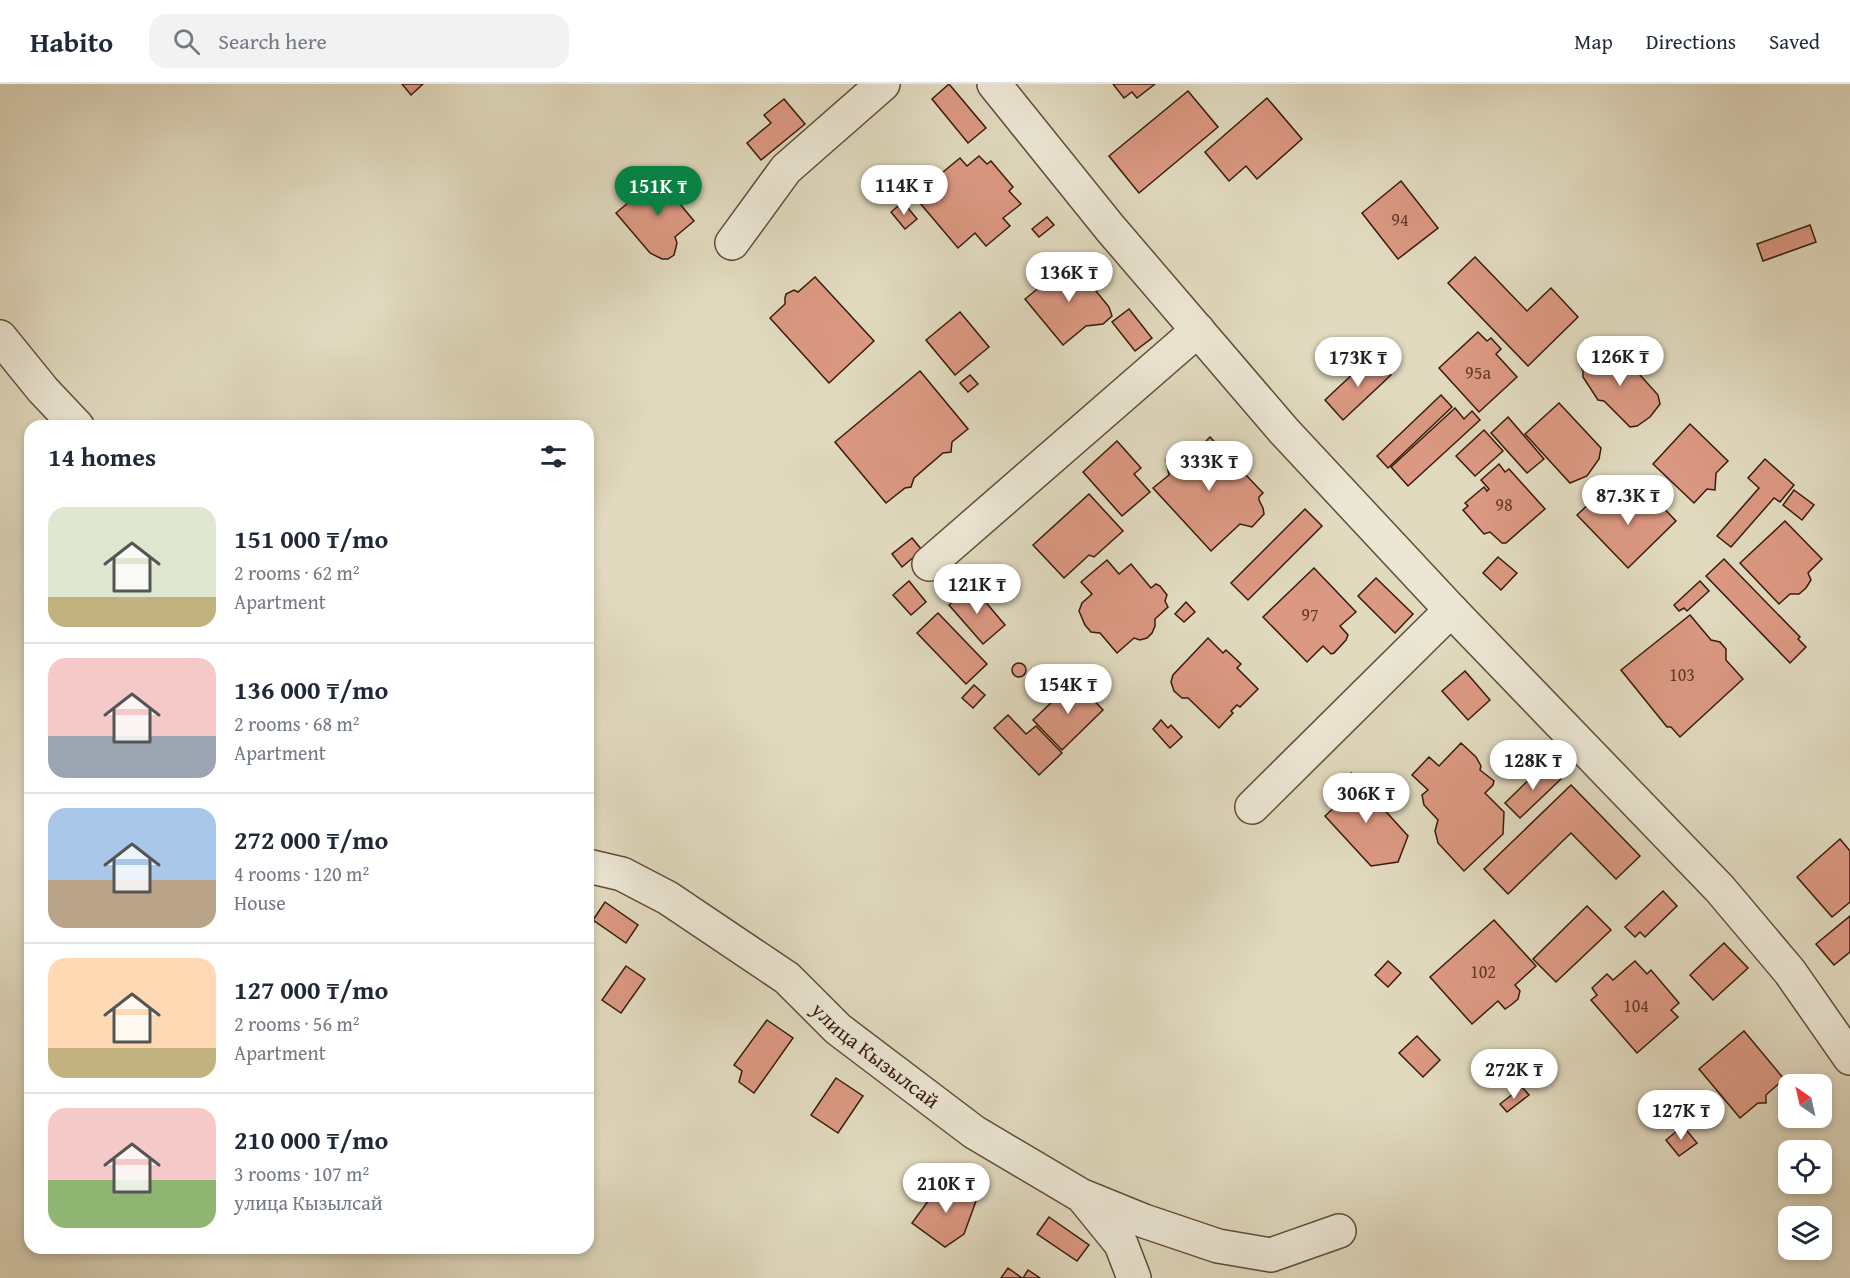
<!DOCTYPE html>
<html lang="en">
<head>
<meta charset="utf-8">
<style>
  :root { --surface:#fff; --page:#f2f2f3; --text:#1f2937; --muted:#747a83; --line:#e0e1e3; --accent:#0b8043 }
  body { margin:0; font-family:"Gentium Book Plus",serif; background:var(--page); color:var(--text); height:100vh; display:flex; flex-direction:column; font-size:22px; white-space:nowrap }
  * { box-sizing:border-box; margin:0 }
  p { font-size:20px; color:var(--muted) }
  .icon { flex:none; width:33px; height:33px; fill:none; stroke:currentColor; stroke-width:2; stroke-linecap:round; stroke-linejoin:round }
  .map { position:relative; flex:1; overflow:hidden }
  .side { position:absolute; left:24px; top:336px; width:570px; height:834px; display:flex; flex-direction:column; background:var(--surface); border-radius:18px; box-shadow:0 3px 9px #0003 }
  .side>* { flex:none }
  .needle { width:39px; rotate:326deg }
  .buttons { position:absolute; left:1778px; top:990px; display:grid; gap:12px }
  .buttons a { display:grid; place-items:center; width:54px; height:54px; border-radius:12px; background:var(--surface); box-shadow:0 3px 9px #0003; font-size:30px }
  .price { position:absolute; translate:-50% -51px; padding:0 14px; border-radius:21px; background:#fff; color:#222; font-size:20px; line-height:39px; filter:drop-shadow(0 2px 3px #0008) }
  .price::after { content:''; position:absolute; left:50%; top:36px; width:18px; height:14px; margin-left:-9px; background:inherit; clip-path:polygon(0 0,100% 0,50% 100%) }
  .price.current { background:var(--accent); color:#fff }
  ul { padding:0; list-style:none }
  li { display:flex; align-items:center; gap:18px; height:150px; padding:0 24px }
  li+li { border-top:2px solid var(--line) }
  li span { display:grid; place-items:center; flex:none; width:168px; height:120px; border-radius:18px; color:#555 }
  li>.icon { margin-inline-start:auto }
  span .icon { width:72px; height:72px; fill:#fffc; stroke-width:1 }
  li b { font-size:26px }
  h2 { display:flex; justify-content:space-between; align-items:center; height:72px; padding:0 24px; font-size:26px }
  header { display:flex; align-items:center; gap:36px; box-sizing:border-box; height:84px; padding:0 30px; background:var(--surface); border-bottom:2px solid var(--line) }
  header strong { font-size:28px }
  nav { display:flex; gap:33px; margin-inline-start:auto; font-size:21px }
  .search { width:420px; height:54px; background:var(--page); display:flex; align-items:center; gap:15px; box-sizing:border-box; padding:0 21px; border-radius:18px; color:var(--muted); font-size:22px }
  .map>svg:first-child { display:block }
</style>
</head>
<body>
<header>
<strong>Habito</strong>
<div class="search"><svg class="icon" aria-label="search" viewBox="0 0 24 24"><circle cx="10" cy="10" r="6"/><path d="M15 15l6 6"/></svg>Search here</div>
<nav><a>Map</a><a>Directions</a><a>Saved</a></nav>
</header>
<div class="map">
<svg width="1850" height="1194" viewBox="0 0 1850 1194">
  <rect width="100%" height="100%" fill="#e1dabf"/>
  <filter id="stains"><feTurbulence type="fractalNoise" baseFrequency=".00333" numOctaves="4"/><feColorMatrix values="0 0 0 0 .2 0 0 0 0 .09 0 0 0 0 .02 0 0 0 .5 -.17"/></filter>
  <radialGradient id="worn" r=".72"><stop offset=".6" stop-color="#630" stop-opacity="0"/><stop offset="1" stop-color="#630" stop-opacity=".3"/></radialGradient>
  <!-- building -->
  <g fill="#db9882" stroke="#381b0b" stroke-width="1.5">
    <path d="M402 0H423L411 11Z"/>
    <path d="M949 0 986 44 968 59 932 15Z"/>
    <path d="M1113 0H1155L1137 14 1132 8 1124 14Z"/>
    <path d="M1188 7 1218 43 1139 109 1109 72Z"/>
    <path d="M1267 14 1302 55 1257 95 1246 82 1229 97 1205 68Z"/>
    <path d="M784 15 805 40 761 76 747 59 771 39 764 31Z"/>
    <path d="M979 72 987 80 991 77 1013 103 1009 107 1021 120 1003 134 1010 142 986 162 975 149 958 164 914 112 960 74 967 82Z"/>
    <path d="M661 91 670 102 678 95 691 110 680 120 694 137 675 153 677 159 674 171 668 175H662L650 169 616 129Z"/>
    <path d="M1401 97 1438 144 1398 175 1362 129Z"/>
    <path d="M903 118 917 135 905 145 891 128Z"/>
    <path d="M1047 133 1054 141 1039 153 1032 145Z"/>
    <path d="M1810 141 1816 158 1763 177 1757 160Z"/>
    <path d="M1475 173 1527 227 1551 204 1578 233 1528 282 1448 199Z"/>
    <path d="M1074 175 1099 205 1096 207 1109 223 1112 232 1103 240 1086 242 1063 261 1025 215Z"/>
    <path d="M815 193 874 257 829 299 770 234 785 220V214L786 210 794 206 798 208Z"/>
    <path d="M1129 225 1152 254 1135 267 1112 238Z"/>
    <path d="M960 228 989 263 955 291 926 256Z"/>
    <path d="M1478 248 1487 257 1491 254 1501 265 1496 270 1517 293 1479 328 1439 284Z"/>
    <path d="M1611 267 1618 275 1623 272 1658 311 1660 320 1650 333 1637 342 1630 343 1604 317 1598 316 1583 293V287L1579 280 1581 274 1586 269 1592 268 1600 276Z"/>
    <path d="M1373 271 1391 291 1343 336 1325 316Z"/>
    <path d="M920 287 968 345 952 358 951 368 943 369 914 394 911 403 905 404 886 419 835 358Z"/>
    <path d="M970 291 978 300 968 308 960 299Z"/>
    <path d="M1441 311 1452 323 1388 384 1377 372Z"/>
    <path d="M1559 319 1601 364 1599 375 1587 392 1570 399 1525 350Z"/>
    <path d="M1455 324 1464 335 1472 327 1480 336 1408 402 1391 383Z"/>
    <path d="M1508 333 1544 375 1527 389 1491 349Z"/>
    <path d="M1690 340 1728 377 1716 389 1715 406 1707 405 1694 419 1653 380Z"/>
    <path d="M1484 346 1503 367 1475 392 1456 372Z"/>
    <path d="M1210 353 1263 409 1259 413V416L1263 424 1264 430 1252 443 1240 440 1211 467 1153 404 1169 391 1166 376 1170 366 1178 360H1186L1199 364Z"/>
    <path d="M1117 357 1141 384 1134 390 1150 408 1122 432 1083 388Z"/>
    <path d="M1765 375 1794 401 1780 418 1774 414 1731 463 1717 452 1759 404 1748 394Z"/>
    <path d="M1499 380 1505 388 1509 385 1545 425 1506 459H1502L1490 448 1484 450 1463 426 1468 422 1465 419 1484 403 1487 407 1489 405 1481 396Z"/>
    <path d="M1626 406 1642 423 1653 413 1676 437 1628 484 1577 431 1594 415 1605 426Z"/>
    <path d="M1794 406 1814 421 1802 436 1783 421Z"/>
    <path d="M1089 410 1123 447 1094 473 1089 471 1064 494 1033 461Z"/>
    <path d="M1305 425 1322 442 1248 516 1231 499Z"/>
    <path d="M1785 437 1822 475 1808 489 1811 496 1806 504 1799 510H1790L1779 520 1740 479Z"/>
    <path d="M912 454 922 466 902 483 892 470Z"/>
    <path d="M1498 473 1517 489 1501 506 1483 489Z"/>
    <path d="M1724 475 1800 553 1798 555 1806 563 1790 579 1706 492Z"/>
    <path d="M1107 476 1119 490 1131 480 1151 504 1156 500 1160 502 1167 511 1165 517 1168 523 1155 535V542L1152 549 1147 554 1140 556 1134 554 1117 569 1100 549 1091 548 1085 541 1079 527 1082 519 1092 510 1081 498Z"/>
    <path d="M1314 484 1356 528 1340 542 1348 551 1346 556 1334 569 1331 570 1323 562 1307 578 1263 533Z"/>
    <path d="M1376 494 1413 530 1395 549 1358 512Z"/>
    <path d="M909 497 926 518 911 531 893 511Z"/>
    <path d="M1700 497 1709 507 1687 527 1684 524 1679 527 1674 521Z"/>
    <path d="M972 502 1005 541 983 560 949 521Z"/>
    <path d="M1186 518 1195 528 1184 538 1175 530Z"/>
    <path d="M938 529 987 580 966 600 917 549Z"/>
    <path d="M1690 531 1711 556 1720 558 1726 565V576L1743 595 1680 653 1671 643H1667L1621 586Z"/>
    <path d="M1208 554 1223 569 1226 566 1241 580 1237 584 1258 605 1240 623 1237 621 1231 627 1233 629 1219 644 1188 614H1182L1174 607 1171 598 1173 591Z"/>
    <circle cx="1019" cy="586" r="7"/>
    <path d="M1465 587 1490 616 1468 636 1442 607Z"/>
    <path d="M1075 596 1103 626 1062 666 1033 636Z"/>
    <path d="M974 601 985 611 973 624 962 614Z"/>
    <path d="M1008 631 1026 650 1036 642 1062 669 1039 691 994 644Z"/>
    <path d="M1161 636 1168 644 1171 641 1182 653 1170 664 1153 645Z"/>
    <path d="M1461 659 1476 673 1481 682 1480 686 1494 697 1493 701 1485 709 1504 728 1503 750 1464 787 1438 759 1435 747 1438 736 1424 721 1422 711 1428 706 1412 691 1429 673 1439 682Z"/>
    <path d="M1546 679 1561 695 1520 734 1505 719Z"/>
    <path d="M1351 689 1408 752 1398 778 1371 782 1325 732 1340 718 1331 708Z"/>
    <path d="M1571 701 1640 772 1616 795 1571 749 1508 810 1484 785Z"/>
    <path d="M1840 755 1850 767V818L1832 833 1797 793Z"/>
    <path d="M1663 807 1677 822 1645 853 1640 848 1635 853 1625 843Z"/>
    <path d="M605 818 638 841 626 859 593 836Z"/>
    <path d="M1587 822 1611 846 1556 898 1533 875Z"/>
    <path d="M1850 832V868L1834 881 1816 860Z"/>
    <path d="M1494 836 1536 882 1515 901 1520 907 1518 915 1511 921 1505 925 1498 917 1472 940 1430 893Z"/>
    <path d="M1724 859 1748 884 1713 916 1690 891Z"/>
    <path d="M1388 877 1401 889 1388 903 1375 891Z"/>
    <path d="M1635 877 1647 890 1651 886 1679 919 1671 926 1678 933 1637 969 1591 916 1597 911 1592 904 1607 890 1613 896Z"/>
    <path d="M626 882 645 895 621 929 602 916Z"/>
    <path d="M767 936 793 954 754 1009 739 998 742 987 734 981Z"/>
    <path d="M1744 947 1784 995 1766 1011V1019H1758L1740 1034 1699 985Z"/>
    <path d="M1417 952 1440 976 1423 993 1399 969Z"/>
    <path d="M836 994 863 1012 838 1049 811 1031Z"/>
    <path d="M1522 1003 1529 1011 1507 1028 1500 1020Z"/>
    <path d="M1683 1042 1697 1059 1679 1072 1666 1056Z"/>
    <path d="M945 1094 976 1117 964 1150 945 1163 912 1139Z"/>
    <path d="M1049 1133 1089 1161 1077 1177 1037 1150Z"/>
    <path d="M1008 1184 1022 1194H1001Z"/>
    <path d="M1028 1186 1040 1194H1023Z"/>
  </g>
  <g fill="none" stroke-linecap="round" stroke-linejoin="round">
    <defs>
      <g id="minor">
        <path d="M994 0 1110 144 1284 347 1451 526 1720 805 1790 888 1850 974"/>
        <path d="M732 159 786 85 883 0"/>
        <path d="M0 253 43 306 77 342"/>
        <path d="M929 480 1198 246"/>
        <path d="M1252 723 1451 526"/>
        <path id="s1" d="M588 782 622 790 668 814 787 894 838 945 974 1048 1082 1112 1121 1160 1134 1194"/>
        <path d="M1085 1113 1144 1137 1218 1162 1271 1171 1339 1147"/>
      </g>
    </defs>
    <!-- minor casing -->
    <use href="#minor" stroke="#624b38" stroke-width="36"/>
    <!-- minor -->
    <use href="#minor" stroke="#ece7d5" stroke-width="33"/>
  </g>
  <g text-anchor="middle" stroke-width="5" stroke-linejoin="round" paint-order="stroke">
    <!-- number labels -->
    <g font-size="18" fill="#613a29">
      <text x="1400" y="142">94</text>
      <text x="1478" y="295">95а</text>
      <text x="1504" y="427">98</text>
      <text x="1310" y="537">97</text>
      <text x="1682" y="597">103</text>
      <text x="1483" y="894">102</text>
      <text x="1636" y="928">104</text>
    </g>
    <!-- street labels -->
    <g font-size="21" fill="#381b0b" stroke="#ece7d5">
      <text dy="7" stroke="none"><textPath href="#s1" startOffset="348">улица Кызылсай</textPath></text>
    </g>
  </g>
  <rect width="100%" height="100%" filter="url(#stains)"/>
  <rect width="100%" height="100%" fill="url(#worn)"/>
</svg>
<div class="buttons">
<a><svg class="needle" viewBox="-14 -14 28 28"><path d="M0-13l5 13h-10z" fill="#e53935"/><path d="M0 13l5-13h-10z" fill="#747a83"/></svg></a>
<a><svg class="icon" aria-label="locate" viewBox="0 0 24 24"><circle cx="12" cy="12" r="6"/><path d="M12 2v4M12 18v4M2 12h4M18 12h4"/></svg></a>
<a><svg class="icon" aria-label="layers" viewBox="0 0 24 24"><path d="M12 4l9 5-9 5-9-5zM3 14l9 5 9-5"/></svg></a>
</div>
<b class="price" style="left:904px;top:132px">114K ₸</b>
<b class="price current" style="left:658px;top:133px">151K ₸</b>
<b class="price" style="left:1069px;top:219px">136K ₸</b>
<b class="price" style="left:1620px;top:303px">126K ₸</b>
<b class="price" style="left:1358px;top:304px">173K ₸</b>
<b class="price" style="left:1209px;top:408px">333K ₸</b>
<b class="price" style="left:1628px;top:442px">87.3K ₸</b>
<b class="price" style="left:977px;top:531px">121K ₸</b>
<b class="price" style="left:1068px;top:631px">154K ₸</b>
<b class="price" style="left:1533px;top:707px">128K ₸</b>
<b class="price" style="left:1366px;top:740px">306K ₸</b>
<b class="price" style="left:1514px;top:1016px">272K ₸</b>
<b class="price" style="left:1681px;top:1057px">127K ₸</b>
<b class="price" style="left:946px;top:1130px">210K ₸</b>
<section class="side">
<h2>14 homes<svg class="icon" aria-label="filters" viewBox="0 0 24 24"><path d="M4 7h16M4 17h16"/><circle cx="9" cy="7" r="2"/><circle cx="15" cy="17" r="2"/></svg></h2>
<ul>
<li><span style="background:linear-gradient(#dfe7d0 75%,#c2b280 0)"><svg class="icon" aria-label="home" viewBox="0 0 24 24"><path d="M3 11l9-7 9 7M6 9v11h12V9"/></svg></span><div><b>151 000 ₸/mo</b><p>2 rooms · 62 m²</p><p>Apartment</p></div></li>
<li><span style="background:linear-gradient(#f6c9c9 65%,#9aa5b1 0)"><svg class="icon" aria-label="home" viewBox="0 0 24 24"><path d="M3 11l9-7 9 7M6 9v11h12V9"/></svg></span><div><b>136 000 ₸/mo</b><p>2 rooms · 68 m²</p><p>Apartment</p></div></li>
<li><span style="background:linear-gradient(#a9c7e8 60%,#b9a48a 0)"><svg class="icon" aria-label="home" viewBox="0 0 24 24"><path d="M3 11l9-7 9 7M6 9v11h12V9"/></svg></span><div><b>272 000 ₸/mo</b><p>4 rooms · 120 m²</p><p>House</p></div></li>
<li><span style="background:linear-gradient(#ffd9b3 75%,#c2b280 0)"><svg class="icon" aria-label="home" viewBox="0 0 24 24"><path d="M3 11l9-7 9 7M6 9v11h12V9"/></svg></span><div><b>127 000 ₸/mo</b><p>2 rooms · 56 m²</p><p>Apartment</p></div></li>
<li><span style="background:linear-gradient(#f6c9c9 60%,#8fb573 0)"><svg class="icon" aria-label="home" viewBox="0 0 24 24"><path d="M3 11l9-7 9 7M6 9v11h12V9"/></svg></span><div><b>210 000 ₸/mo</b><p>3 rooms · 107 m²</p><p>улица Кызылсай</p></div></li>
</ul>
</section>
</div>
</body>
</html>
